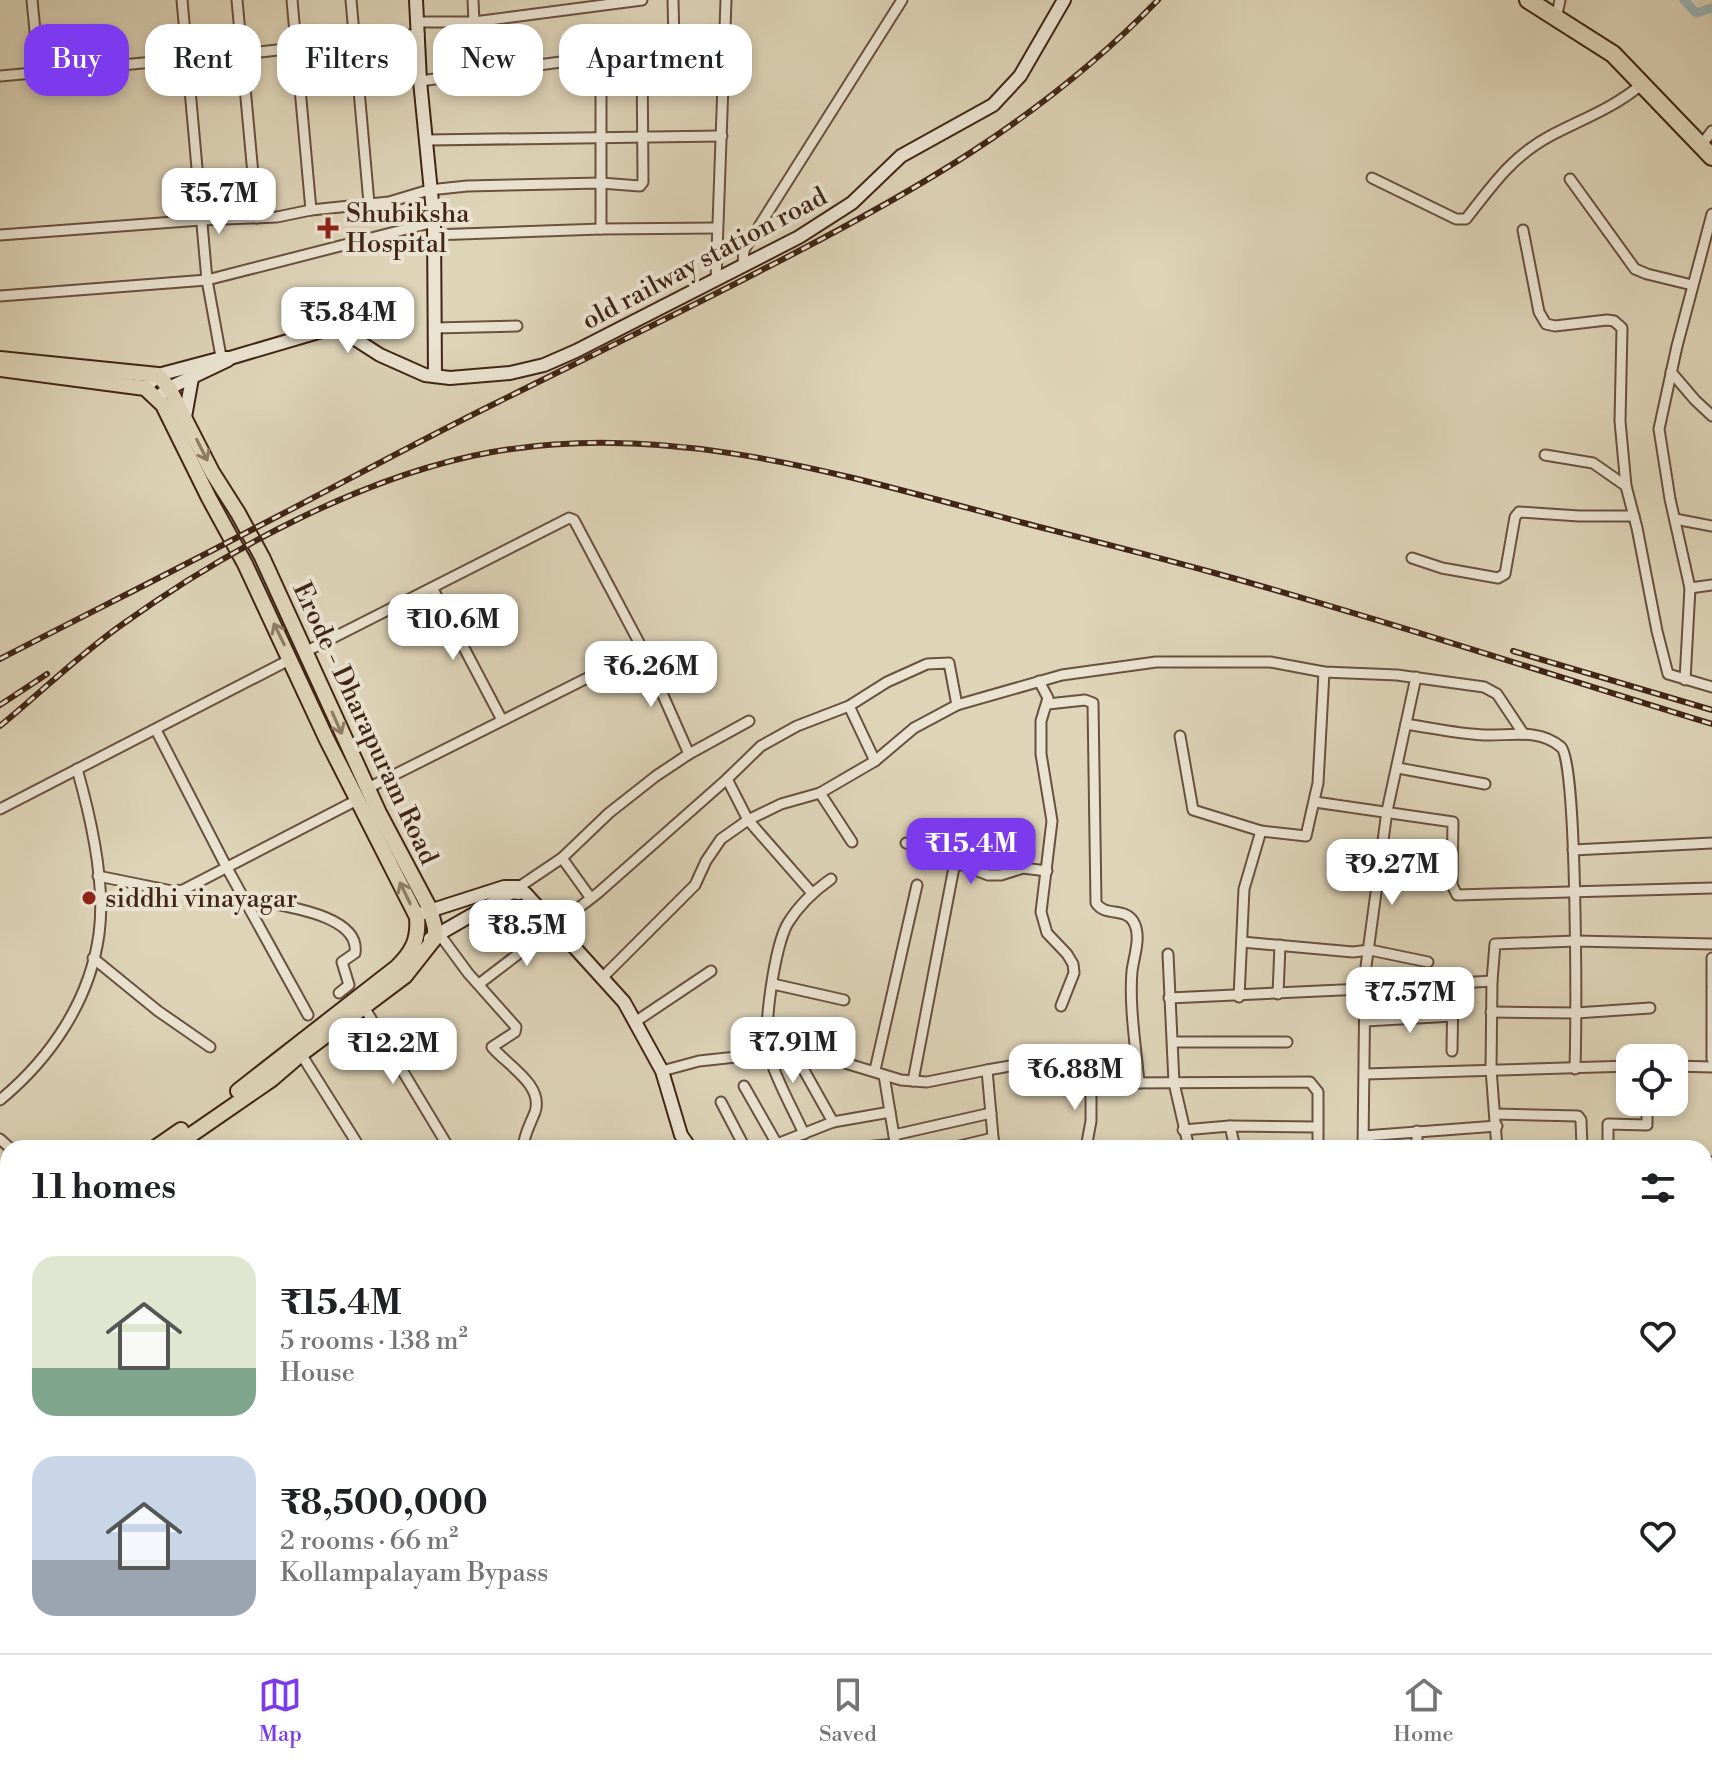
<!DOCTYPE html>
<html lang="en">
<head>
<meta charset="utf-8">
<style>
  :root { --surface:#fff; --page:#f6f6f6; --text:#202124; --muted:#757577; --line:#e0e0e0; --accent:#7c3aed }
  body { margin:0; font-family:"Libre Bodoni",serif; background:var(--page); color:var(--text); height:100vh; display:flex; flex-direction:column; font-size:30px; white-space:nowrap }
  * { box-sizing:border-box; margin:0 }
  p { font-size:26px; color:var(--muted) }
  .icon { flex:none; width:44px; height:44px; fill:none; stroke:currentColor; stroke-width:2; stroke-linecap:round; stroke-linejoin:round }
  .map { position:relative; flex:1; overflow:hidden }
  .drawer { position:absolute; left:0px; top:1140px; width:1712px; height:514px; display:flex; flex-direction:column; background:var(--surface); border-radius:24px 24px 0 0; box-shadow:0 4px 12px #0003 }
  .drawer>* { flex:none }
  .banner { position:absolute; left:24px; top:24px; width:800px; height:72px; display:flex; gap:16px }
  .controls { position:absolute; left:1616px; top:1044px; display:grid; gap:16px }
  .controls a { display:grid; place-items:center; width:72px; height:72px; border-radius:16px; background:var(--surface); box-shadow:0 4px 12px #0003; font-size:40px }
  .price { position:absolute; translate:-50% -68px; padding:0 18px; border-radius:16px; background:#fff; color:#222; font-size:26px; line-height:52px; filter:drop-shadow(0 2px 4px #0008) }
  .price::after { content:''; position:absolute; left:50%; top:48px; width:24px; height:18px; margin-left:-12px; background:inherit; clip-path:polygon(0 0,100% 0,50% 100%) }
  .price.current { background:var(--accent); color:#fff }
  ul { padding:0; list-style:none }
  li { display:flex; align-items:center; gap:24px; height:200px; padding:0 32px }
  li span { display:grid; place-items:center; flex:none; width:224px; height:160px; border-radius:24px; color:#555 }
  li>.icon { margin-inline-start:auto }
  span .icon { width:96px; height:96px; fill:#fffc; stroke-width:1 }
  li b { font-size:34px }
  h2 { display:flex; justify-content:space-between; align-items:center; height:96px; padding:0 32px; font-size:34px }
  .chip { padding:0 28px; border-radius:24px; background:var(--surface); box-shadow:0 4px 12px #0003; font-size:28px; line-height:72px }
  .chip.current { background:var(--accent); color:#fff }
  .dock { display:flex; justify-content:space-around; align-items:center; height:112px; border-top:2px solid var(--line); background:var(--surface); font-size:22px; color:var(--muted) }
  .dock a { display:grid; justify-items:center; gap:4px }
  .dock .current { color:var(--accent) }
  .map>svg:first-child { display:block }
</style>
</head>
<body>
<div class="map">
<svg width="1712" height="1653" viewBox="0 0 1712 1653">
  <rect width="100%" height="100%" fill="#ded4b8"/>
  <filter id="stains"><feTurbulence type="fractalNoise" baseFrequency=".0025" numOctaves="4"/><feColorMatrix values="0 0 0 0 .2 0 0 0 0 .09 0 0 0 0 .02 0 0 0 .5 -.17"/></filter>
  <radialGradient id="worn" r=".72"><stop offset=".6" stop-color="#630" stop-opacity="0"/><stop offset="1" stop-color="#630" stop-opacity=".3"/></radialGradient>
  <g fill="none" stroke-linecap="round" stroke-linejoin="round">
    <!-- canal -->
    <path stroke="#97b6b9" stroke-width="9" d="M1684 0 1696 13 1712 8"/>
    <defs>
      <g id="street">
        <path d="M32 0 39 72"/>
        <path d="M182 0 207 280 222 362"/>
        <path d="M237 0 257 218"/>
        <path d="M292 0 311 210"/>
        <path d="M351 0 369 203"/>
        <path d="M473 0 474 22"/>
        <path d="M1556 19 1560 0"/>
        <path d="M418 22H474L642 0"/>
        <path d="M601 57V229"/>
        <path d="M0 76 242 54 419 34"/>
        <path d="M420 81 642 51 674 42 673 0"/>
        <path d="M427 140 722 136"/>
        <path d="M1702 144 1712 131"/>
        <path d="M1372 178 1456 219H1466C1492 186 1511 157 1550 136 1582 119 1614 108 1642 84"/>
        <path d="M1570 179 1635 269 1647 274 1692 285"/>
        <path d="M1523 230 1539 312 1546 324 1555 326 1607 320 1614 321 1622 328 1620 421 1626 486 1637 528 1657 631 1668 674 1712 687"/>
        <path d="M0 235 201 220 277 217 311 210 389 202 429 190 467 186 601 183 640 186 643 182 642 51"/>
        <path d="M433 235 601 229 717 228"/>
        <path d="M743 264 744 250 902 0"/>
        <path d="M716 280 726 0"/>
        <path d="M0 296 207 280 434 222"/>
        <path d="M434 328 517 326"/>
        <path d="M1671 372 1695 400 1712 416"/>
        <path d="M1545 455 1593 463 1626 486"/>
        <path d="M1675 519 1712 526"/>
        <path d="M1412 558 1442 568 1498 578 1505 574 1515 517 1519 512 1579 516H1634"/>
        <path d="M1690 588 1712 585"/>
        <path d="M433 589 502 720"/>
        <path d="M643 650 689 754"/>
        <path d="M305 652 569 518 574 520 643 650 368 788"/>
        <path d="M1685 680 1690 588 1670 499 1659 429 1677 346 1712 214"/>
        <path d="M1039 681 1048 698 1041 721V754L1052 821 1041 912 1047 933 1067 954 1073 964 1074 973 1061 1006"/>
        <path d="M1048 704 1085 700 1093 703 1096 903C1105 917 1124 907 1133 921 1142 935 1134 956 1132 971 1129 1007 1136 1047 1139 1083"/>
        <path d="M957 705 1062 675 1156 662H1270L1324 672 1397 675 1484 687 1497 694 1523 733"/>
        <path d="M849 706 875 761"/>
        <path d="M1406 724C1432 728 1459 734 1485 735 1510 736 1539 728 1561 747 1578 761 1576 1030 1575 1069"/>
        <path d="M156 730 227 868 308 1015"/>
        <path d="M1180 736 1193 810 1261 831 1306 836 1318 783 1324 672"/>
        <path d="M1398 768 1485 784"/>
        <path d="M727 779 748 820 812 893"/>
        <path d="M820 793 852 842"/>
        <path d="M1315 802 1453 822 1452 885 1457 895 1712 888"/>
        <path d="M0 809 291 659"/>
        <path d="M906 843 988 875H1001L1023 868 1047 871"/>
        <path d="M1573 850 1712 843"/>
        <path d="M562 858 590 897"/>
        <path d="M98 876 172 891 183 890 357 800"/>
        <path d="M516 889 562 858 609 813 656 776 689 754 749 721"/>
        <path d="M244 898C272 905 361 912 355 953L342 962 349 985 339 993"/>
        <path d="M440 935 468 973 516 1027 515 1032 492 1047C507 1065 544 1085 535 1112 530 1125 524 1134 523 1148"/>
        <path d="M1242 942 1353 952 1370 950 1428 962"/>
        <path d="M1168 954 1174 1083 1189 1148"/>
        <path d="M93 958 158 1011 210 1047"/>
        <path d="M1712 958V985"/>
        <path d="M479 984 598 893 727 779 761 746 797 726 849 706 887 682 927 664 949 663 957 705 914 728 875 761 820 793 781 804 748 820 721 839 706 861 695 885 602 978"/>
        <path d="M773 984 844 1000"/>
        <path d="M1712 988V1059"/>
        <path d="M1278 994 1280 945"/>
        <path d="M1239 997 1244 889 1261 831"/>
        <path d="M1169 998 1363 989"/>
        <path d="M364 1007 449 1148"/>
        <path d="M1491 1012 1576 1013 1650 1008"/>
        <path d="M1365 1021 1453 1016"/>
        <path d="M635 1022 711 971"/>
        <path d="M1173 1042H1287"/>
        <path d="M1452 1051 1453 986 1458 983 1492 981"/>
        <path d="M810 1052 802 1059 801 1065 833 1122"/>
        <path d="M301 1054 360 1148"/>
        <path d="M1674 1066 1712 1067"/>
        <path d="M875 1070 917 885"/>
        <path d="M987 1070 1027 1063 1120 1083 1310 1082 1318 1092V1148"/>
        <path d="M662 1071 699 1061 802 1050 901 1080 927 1082 987 1070 994 1148"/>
        <path d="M1365 1074 1630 1066"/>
        <path d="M884 1075 890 1112"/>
        <path d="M913 1081 955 862"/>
        <path d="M744 1086 777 1144 833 1122 890 1112 896 1148"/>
        <path d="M0 1100C51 1058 90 1000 99 934 106 883 91 818 77 769"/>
        <path d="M721 1102 745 1148"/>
        <path d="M1495 1114 1578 1116 1581 1120 1582 1148"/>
        <path d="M1230 1126 1235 1148"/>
        <path d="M1183 1130 1230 1126 1317 1127"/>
        <path d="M1417 1131V1148"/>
        <path d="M804 1134C793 1109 777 1082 769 1055 762 1032 775 944 788 923 799 905 814 891 831 879"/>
        <path d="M894 1135 991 1113"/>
        <path d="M1364 1136 1497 1126"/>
        <path d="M187 1137 194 1148"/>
        <path d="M0 1139 10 1148"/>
        <path d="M855 1148 895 1144"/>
        <path d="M951 1148 993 1138"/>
        <path d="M1086 1148 1091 1121V1077"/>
        <path d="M1363 1148 1365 974 1387 811 1416 677"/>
        <path d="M1497 1148 1491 1069 1492 981 1495 944 1575 941 1712 944"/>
        <path d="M1608 1148V1124L1647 1125V1102"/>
        <path d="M1704 1161 1712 1162"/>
        <path d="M0 1174 8 1173"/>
        <path d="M1704 1235H1712"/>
        <path d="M0 1338 8 1333"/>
        <path d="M0 1405 8 1404"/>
        <path d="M1710 1468 1712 1484"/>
        <path d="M0 1564H8"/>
        <path d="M6 1631 8 1578"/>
        <path d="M122 1646 124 1653"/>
        <path d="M361 1646 364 1653H380"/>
        <path d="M1100 1646 1103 1653"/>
        <path d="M1506 1646 1507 1653"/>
        <path d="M1573 1646V1653"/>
        <path d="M1677 1646V1653"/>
        <path d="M25 1653 27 1646"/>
        <path d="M640 1653 642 1646"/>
        <path d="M1177 1653 1178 1646"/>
        <path d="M1256 1653 1257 1646"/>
      </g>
      <g id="secondary">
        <path d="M416 0 420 81 434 222 435 376"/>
        <path d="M145 388 158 375 222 358H230L332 328 341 330 380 355 425 375 450 378 510 373 544 365 576 351 799 237 852 203 901 156 993 105 1020 76 1064 0"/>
        <path d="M157 398 169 388 228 360"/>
        <path d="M185 417 192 378"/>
        <path d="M423 913 504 887H518L526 894 624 1002 662 1071 681 1135 690 1148"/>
        <path d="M430 939 512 892 519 893"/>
        <path d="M1033 1646 1039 1653"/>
      </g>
      <g id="primary">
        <path d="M0 359 158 375 169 388 212 472 238 513 262 557 379 813 430 909 435 928V938L405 976 301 1054 272 1079 172 1148"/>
        <path d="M0 369 145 388 163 405 209 498 245 564 327 740 417 917C419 940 412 952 397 967L238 1091"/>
        <path d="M155 1148 181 1130"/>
        <path d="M0 1265 8 1259"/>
        <path d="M0 1280 8 1274"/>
        <path d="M1704 1471 1712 1468"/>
        <path d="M855 1653 861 1646"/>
        <path d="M870 1653 875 1646"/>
      </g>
      <path id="highway" d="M1528 0 1613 54 1712 157"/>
    </defs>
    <!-- street casing -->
    <use href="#street" stroke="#68513e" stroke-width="13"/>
    <!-- secondary casing -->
    <use href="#secondary" stroke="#402515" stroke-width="16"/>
    <!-- primary casing -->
    <use href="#primary" stroke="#402515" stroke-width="18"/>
    <!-- highway casing -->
    <use href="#highway" stroke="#402515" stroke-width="20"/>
    <!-- street -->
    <use href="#street" stroke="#eae3d1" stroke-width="9"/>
    <!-- secondary -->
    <use href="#secondary" stroke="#eae3d1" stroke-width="12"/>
    <!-- primary -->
    <use href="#primary" stroke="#ded4b8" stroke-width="14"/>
    <!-- highway -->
    <use href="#highway" stroke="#ded4b8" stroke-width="16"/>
    <defs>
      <g id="rail">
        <path d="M1513 651 1712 710"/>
        <path d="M0 659C85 615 172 572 257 527 337 486 415 443 496 403 584 359 673 316 760 271 909 195 1041 121 1158 0"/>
        <path d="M0 705 47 674"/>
        <path d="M0 726C40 693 78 656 120 626 224 551 364 475 492 452 674 420 850 477 1024 523 1086 539 1149 555 1211 572 1379 618 1545 673 1712 724"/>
      </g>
    </defs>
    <!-- rail casing -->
    <use href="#rail" stroke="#402515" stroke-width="6"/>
    <!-- rail -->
    <use href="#rail" stroke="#eae3d1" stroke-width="3" stroke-dasharray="9" stroke-linecap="butt"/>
  </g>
  <!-- one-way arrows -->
  <defs><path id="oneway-shaft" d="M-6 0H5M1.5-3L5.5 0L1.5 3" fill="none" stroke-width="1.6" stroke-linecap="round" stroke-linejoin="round" transform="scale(2)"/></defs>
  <g stroke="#8f7c66">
    <use href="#oneway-shaft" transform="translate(202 450) rotate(63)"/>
    <use href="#oneway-shaft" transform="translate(279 634) rotate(-116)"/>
    <use href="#oneway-shaft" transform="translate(337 723) rotate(66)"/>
    <use href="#oneway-shaft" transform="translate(405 893) rotate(-116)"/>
  </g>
  <!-- markers -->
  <g fill="#8f2418" stroke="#eae3d1" stroke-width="3">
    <path d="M324 216h8v8h8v8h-8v8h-8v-8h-8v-8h8z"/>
    <circle cx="89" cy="898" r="8"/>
  </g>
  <g text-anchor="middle" stroke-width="8" stroke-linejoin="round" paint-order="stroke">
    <!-- poi labels -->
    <g font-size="26" fill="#402515" stroke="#eae3d1" text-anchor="start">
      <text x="346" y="222">Shubiksha<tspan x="346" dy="30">Hospital</tspan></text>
      <text x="105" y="907">siddhi vinayagar</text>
    </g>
    <!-- street labels -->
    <g font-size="26" fill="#402515" stroke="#eae3d1">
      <text transform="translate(704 258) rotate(-28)" y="9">old railway station road</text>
      <text transform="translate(366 723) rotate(65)" y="9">Erode - Dharapuram Road</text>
    </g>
  </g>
  <rect width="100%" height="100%" filter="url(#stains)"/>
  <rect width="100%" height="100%" fill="url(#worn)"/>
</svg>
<div class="controls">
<a><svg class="icon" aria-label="locate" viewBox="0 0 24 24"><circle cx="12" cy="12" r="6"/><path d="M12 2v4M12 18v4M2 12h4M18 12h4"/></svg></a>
</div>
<b class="price" style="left:219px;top:236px">₹5.7M</b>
<b class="price" style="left:348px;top:355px">₹5.84M</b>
<b class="price" style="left:453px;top:662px">₹10.6M</b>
<b class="price" style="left:651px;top:709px">₹6.26M</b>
<b class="price current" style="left:971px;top:886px">₹15.4M</b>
<b class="price" style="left:1392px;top:907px">₹9.27M</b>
<b class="price" style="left:527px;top:968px">₹8.5M</b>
<b class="price" style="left:1410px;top:1035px">₹7.57M</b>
<b class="price" style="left:793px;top:1085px">₹7.91M</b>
<b class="price" style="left:393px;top:1086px">₹12.2M</b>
<b class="price" style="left:1075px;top:1112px">₹6.88M</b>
<div class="banner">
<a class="chip current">Buy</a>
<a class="chip">Rent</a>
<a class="chip">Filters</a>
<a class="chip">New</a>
<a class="chip">Apartment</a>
</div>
<section class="drawer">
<h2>11 homes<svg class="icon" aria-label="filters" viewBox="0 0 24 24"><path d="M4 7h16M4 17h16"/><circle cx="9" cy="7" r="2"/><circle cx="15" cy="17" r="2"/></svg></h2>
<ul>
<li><span style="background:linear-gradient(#dfe7d0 70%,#7fa58c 0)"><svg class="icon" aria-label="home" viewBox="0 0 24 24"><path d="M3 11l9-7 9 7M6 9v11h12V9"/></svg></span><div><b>₹15.4M</b><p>5 rooms · 138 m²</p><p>House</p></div><svg class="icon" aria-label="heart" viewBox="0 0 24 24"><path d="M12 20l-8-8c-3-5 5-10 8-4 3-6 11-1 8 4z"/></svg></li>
<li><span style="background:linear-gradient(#c9d6e8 65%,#9aa5b1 0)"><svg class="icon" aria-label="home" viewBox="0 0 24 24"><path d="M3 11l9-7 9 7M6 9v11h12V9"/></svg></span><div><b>₹8,500,000</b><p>2 rooms · 66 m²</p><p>Kollampalayam Bypass</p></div><svg class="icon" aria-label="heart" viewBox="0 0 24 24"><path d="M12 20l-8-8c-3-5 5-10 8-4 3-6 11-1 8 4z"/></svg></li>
</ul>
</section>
</div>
<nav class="dock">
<a class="current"><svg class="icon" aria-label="map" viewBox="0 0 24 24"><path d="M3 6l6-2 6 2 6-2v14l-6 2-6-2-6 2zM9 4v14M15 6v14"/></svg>Map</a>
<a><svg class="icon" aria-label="saved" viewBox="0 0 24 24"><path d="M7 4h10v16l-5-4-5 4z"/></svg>Saved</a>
<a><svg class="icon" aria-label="home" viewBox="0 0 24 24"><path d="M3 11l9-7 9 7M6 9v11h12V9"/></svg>Home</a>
</nav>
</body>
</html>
